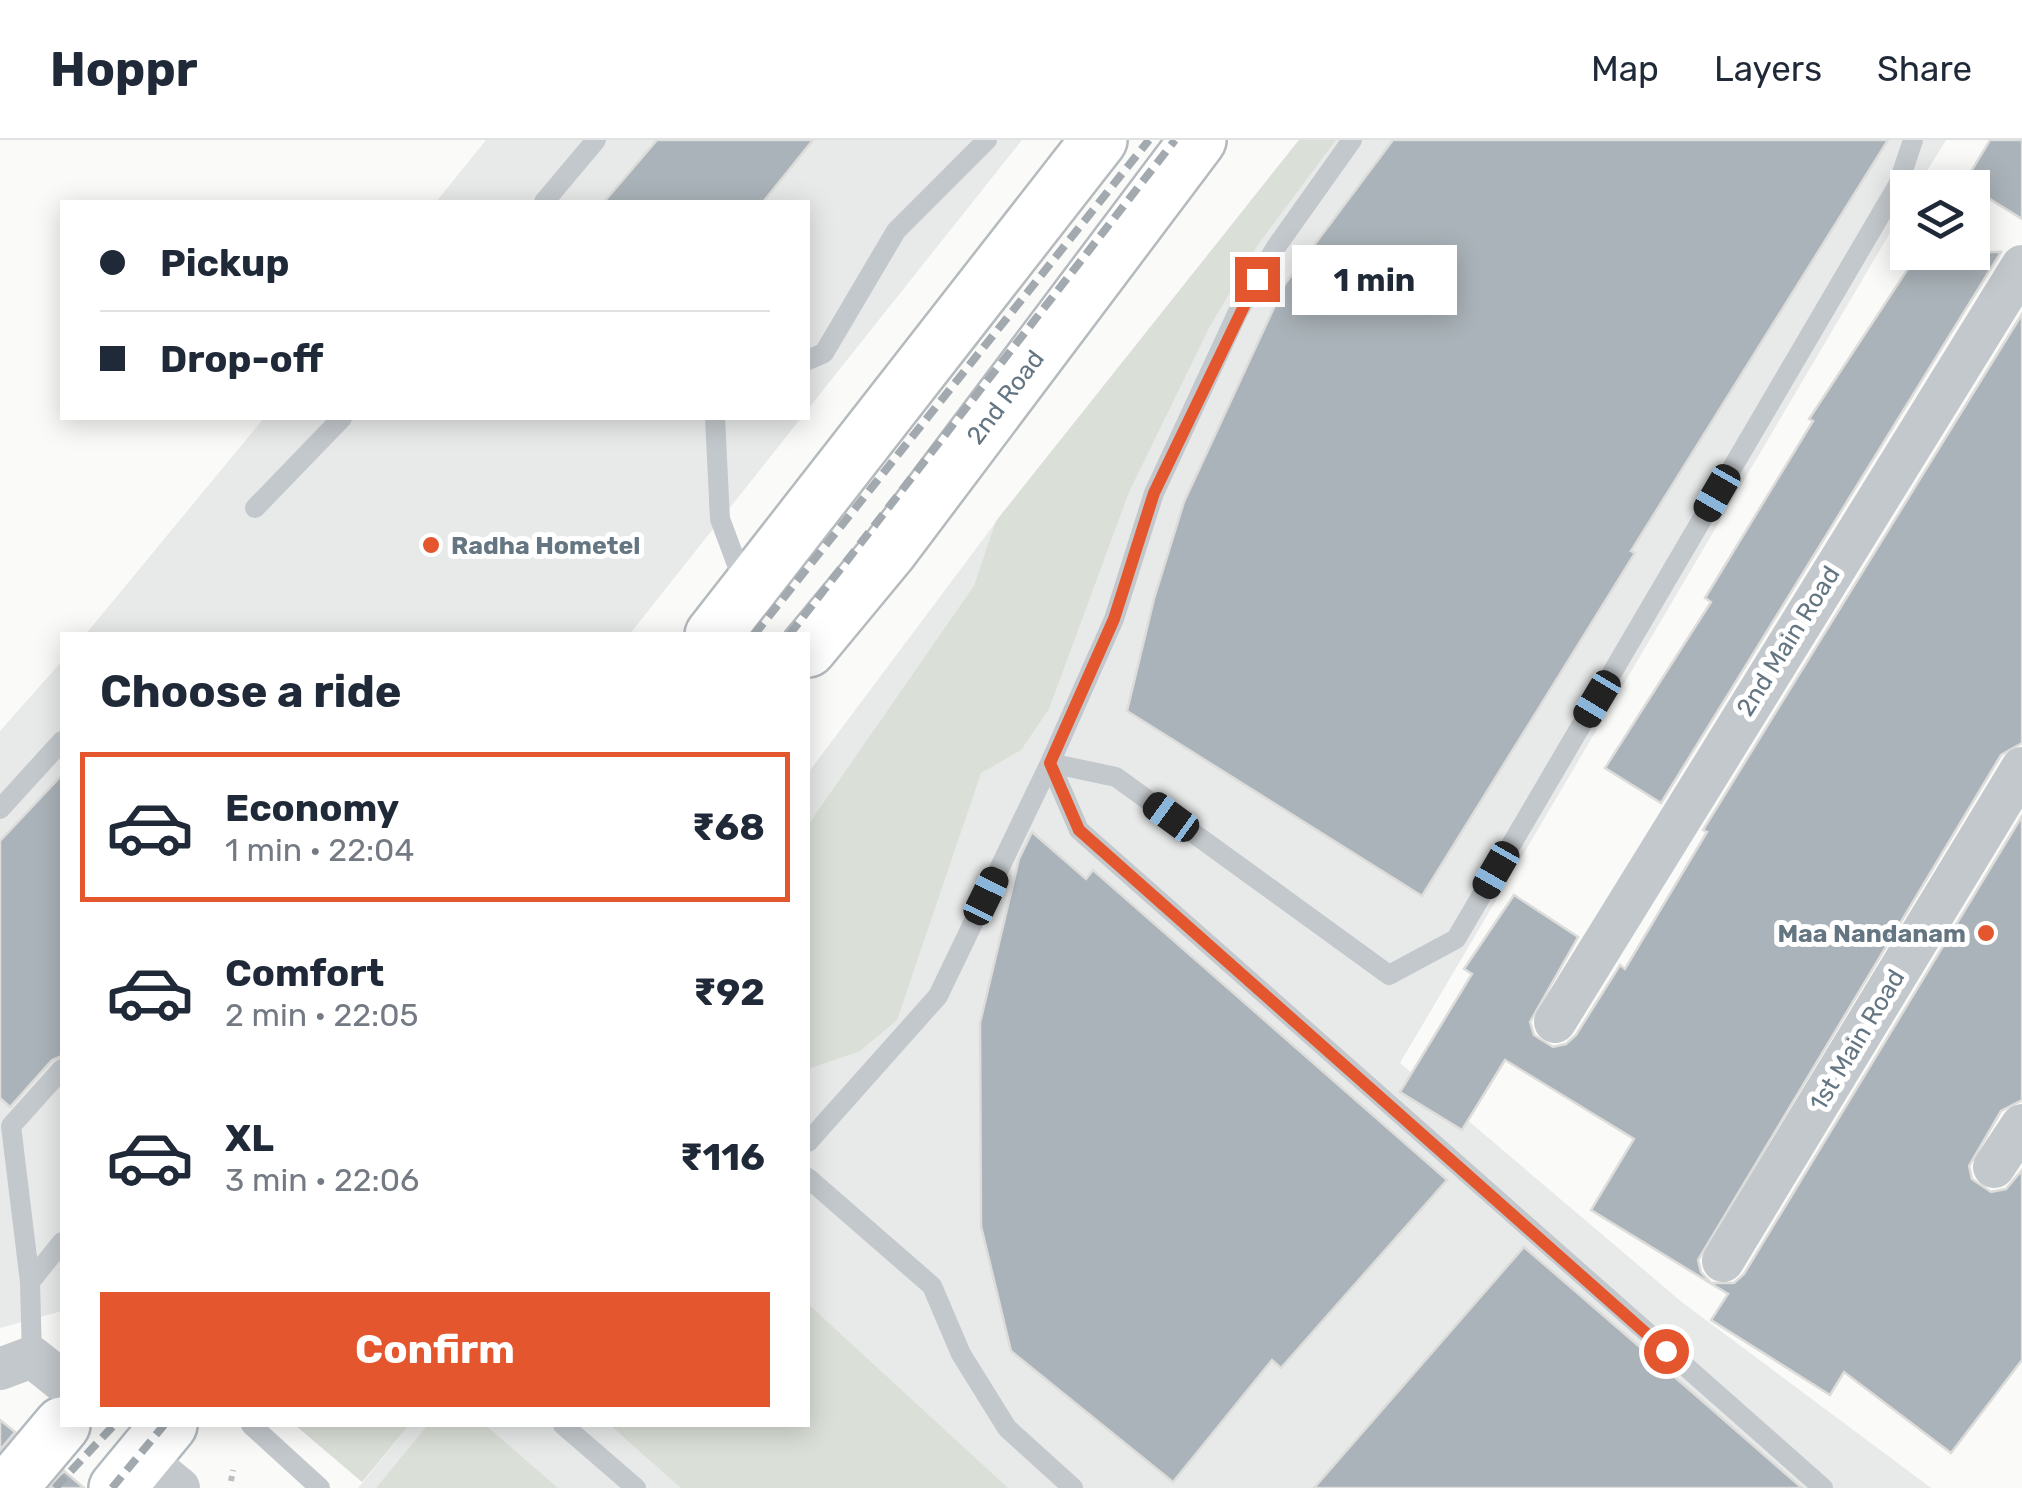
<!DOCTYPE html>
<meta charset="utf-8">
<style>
:root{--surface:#fff;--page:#f2f2f3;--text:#1f2937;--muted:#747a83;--line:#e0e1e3;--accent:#e4572e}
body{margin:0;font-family:Rubik,sans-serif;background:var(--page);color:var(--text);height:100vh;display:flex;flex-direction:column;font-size:38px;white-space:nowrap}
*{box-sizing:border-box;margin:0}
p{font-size:32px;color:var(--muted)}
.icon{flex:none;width:55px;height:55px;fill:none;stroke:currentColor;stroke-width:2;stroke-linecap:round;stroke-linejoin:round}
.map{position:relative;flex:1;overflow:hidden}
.sheet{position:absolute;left:60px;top:492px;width:750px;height:795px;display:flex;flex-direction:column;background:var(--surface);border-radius:0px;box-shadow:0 5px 25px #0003}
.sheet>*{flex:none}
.top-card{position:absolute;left:60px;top:60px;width:750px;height:220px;border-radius:0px;box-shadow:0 5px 25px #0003;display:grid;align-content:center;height:220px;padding:0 40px;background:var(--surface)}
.tools{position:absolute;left:1890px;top:30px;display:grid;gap:20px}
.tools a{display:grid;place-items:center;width:100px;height:100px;border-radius:0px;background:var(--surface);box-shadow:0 5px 25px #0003;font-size:50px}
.end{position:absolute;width:45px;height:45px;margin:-22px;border:12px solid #e4572e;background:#fff;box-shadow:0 0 0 5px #fff}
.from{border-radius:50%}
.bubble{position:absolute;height:70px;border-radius:0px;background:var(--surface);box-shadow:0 5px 25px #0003;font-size:32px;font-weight:700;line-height:70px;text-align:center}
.car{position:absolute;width:30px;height:60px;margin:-30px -15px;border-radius:12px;box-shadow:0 0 8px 2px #0007;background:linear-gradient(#222 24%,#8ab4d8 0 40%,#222 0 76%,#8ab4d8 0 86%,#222 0)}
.top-card b{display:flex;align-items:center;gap:35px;height:95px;font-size:38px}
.top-card b+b{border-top:2px solid var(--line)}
.top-card i{width:25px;height:25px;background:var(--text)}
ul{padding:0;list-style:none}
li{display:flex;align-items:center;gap:30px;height:150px;margin:0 20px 15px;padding:0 20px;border:5px solid transparent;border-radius:0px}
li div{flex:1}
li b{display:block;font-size:38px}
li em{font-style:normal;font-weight:700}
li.on{border-color:var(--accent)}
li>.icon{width:90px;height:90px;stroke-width:1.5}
h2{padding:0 40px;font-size:45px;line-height:120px}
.cta{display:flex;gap:20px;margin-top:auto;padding:20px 40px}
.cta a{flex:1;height:115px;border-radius:0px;background:var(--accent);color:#fff;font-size:40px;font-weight:700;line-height:115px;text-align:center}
header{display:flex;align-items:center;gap:60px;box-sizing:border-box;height:140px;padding:0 50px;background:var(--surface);border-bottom:2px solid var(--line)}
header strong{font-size:48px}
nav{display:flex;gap:55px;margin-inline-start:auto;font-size:35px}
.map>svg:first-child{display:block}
.built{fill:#e8e9e9}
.green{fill:#dadfd7}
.building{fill:#aab3b9;stroke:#dcdcda;stroke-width:2.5}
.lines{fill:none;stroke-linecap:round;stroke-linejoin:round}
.secondary-casing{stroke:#b3babf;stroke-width:60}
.primary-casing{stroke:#b5babe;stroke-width:60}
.path{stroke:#bbbfc2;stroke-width:6;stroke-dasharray:5 5;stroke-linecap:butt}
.service{stroke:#c3c8cc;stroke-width:20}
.minor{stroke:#c3c8cc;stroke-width:42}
.secondary{stroke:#fff;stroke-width:55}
.primary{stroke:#fff;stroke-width:55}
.rail{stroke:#a2aab0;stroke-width:8;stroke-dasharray:15 8;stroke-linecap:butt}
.route{stroke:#e4572e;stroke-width:12}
.poi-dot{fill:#e4572e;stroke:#fff;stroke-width:4}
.labels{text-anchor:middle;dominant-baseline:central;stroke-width:10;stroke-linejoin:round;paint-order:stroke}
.street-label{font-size:25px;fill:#657683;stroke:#fff}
.poi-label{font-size:25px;font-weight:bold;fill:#657683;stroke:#fff;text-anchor:start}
</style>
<header>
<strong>Hoppr</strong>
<nav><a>Map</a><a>Layers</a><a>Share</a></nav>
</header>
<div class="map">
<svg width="2022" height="1348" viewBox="0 0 2022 1348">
<rect width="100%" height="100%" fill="#fafaf8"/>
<path class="built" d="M 486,0 L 1022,0 L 808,269 L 808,62 L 436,62 Z
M 1299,0 L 1946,0 L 1917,47 L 1908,48 L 1907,64 L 1400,923 L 1683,1163 L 1931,1348 L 358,1348 L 409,1285 L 808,1285 L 808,633 L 996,382 Z
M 264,278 L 801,278 L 629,495 L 85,495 Z
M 62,521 L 62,1171 L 0,1188 L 0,591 Z"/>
<path class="green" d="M 1299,0 L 1336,0 L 1257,106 L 1209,188 L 1129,352 L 1049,569 L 1021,610 L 981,633 L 897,880 L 860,911 L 808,929 L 808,685 L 974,446 L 996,381 Z
M 808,1164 L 1008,1348 L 681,1348 L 610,1285 L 808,1285 Z
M 295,1285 L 409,1285 L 362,1342 Z
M 428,1285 L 485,1285 L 558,1348 L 376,1348 Z"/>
<path class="building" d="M 657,0 L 813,0 L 763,62 L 604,62 Z
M 1393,0 L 1888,0 L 1631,411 L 1635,413 L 1422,756 L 1127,571 L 1154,459 L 1184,362 L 1285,144 Z
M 1990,0 L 2022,0 L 2022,79 L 1964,43 Z
M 1919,112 L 2001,112 L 1661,663 L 1605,628 L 1711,462 L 1705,458 L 1813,281 L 1809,279 Z
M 2022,174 L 2022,603 L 2001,615 L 1698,1120 L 1701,1132 L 1711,1143 L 1734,1143 L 1744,1134 L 2022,676 L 2022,960 L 2001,971 L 1969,1026 L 1972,1039 L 1991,1052 L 2006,1049 L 2022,1030 L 2022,1220 L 1951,1313 L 1844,1232 L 1830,1255 L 1711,1180 L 1728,1154 L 1591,1070 L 1634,999 L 1505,920 L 1462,990 L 1400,952 L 1472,834 L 1464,829 L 1514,755 L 1578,797 L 1530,882 L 1534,895 L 1553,907 L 1566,904 L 1576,895 L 1620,825 L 1625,829 L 1707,692 L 1703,690 Z
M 62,635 L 62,916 L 52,920 L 10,967 L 0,958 L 0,701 Z
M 1032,692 L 1086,739 L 1093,730 L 1447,1040 L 1281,1228 L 1272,1220 L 1173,1342 L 1011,1211 L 981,1086 L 980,883 L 1019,719 Z
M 1524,1107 L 1692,1252 L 1802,1348 L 1314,1348 Z
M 0,1280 L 15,1292 L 0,1310 Z
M 64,1331 L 84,1348 L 50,1348 Z"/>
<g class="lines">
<g class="secondary-casing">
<path id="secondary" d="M 9,1348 L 62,1285
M 117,1348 L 169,1285"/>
</g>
<g class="primary-casing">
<g id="primary">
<path d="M 713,495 L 1099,0"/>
<path id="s1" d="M 808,509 L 889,411 L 1198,0"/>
</g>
</g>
<path class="path" d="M 231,1341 L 233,1330"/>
<path class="service" d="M 544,62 L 596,0
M 808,220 L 824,213 L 896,91 L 987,0
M 715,278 L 720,379 L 745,446
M 255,368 L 342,278
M 1050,623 L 1116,637 L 1389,835 L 1456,799 L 1898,45 L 1913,0
M 1050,623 L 1079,690 L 1823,1348
M 0,669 L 62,601
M 808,1002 L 938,856 L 1050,623 L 1114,479 L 1154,353 L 1238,172 L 1276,107 L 1352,0
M 808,1038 L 932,1146 L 961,1214 L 1007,1288 L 1073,1348
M 30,1142 L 62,1102
M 32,1217 L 30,1142 L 11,986 L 62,929
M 251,1285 L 320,1348
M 563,1285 L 636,1348"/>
<path class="minor" d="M 1555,882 L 2022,126
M 1994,1027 L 2022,985
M 1723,1121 L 2022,628
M 0,1229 L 32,1217 L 62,1241
M 142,1318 L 179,1348"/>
<use href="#secondary" class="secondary"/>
<use href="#primary" class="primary"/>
<path class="rail" d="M 754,495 L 1149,0
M 789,495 L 1175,0
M 55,1348 L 114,1285
M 112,1348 L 164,1285"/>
</g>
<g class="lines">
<path class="route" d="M 1257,139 L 1154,353 L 1114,479 L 1050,623 L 1079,690 L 1666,1211"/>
</g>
<g class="poi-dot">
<circle cx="431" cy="405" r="10"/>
<circle cx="1986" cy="793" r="10"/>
</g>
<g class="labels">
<g class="street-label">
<text stroke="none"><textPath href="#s1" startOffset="320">2nd Road</textPath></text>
<text transform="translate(1788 501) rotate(-58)">2nd Main Road</text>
<text transform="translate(1857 900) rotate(-59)">1st Main Road</text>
</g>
<g class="poi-label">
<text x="451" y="405">Radha Hometel</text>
<text x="1966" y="793" text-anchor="end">Maa Nandanam</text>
</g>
</g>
</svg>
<div class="tools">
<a><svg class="icon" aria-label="layers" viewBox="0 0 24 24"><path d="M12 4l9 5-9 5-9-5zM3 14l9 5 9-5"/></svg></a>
</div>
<i class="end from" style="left:1666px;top:1211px"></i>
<i class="end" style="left:1257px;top:139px"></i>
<div class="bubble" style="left:1292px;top:105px;width:165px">1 min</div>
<i class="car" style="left:1717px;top:353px;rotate:210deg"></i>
<i class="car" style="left:1597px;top:559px;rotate:211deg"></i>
<i class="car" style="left:1171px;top:677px;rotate:306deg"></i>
<i class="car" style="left:1496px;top:730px;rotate:210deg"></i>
<i class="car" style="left:986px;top:756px;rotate:26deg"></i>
<div class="top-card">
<b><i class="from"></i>Pickup</b>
<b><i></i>Drop-off</b>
</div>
<section class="sheet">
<h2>Choose a ride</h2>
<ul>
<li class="on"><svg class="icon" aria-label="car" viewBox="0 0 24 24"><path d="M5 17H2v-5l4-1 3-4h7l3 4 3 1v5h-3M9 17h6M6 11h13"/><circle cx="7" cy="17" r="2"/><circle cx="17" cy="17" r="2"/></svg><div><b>Economy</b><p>1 min · 22:04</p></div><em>₹68</em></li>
<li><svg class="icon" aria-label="car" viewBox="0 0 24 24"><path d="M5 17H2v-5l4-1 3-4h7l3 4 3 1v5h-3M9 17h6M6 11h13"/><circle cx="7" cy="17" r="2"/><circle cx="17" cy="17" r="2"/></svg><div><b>Comfort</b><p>2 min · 22:05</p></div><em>₹92</em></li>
<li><svg class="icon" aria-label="car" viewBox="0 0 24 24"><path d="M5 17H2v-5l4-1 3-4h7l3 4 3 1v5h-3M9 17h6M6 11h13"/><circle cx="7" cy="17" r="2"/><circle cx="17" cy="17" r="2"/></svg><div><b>XL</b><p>3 min · 22:06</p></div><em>₹116</em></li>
</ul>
<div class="cta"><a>Confirm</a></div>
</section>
</div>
